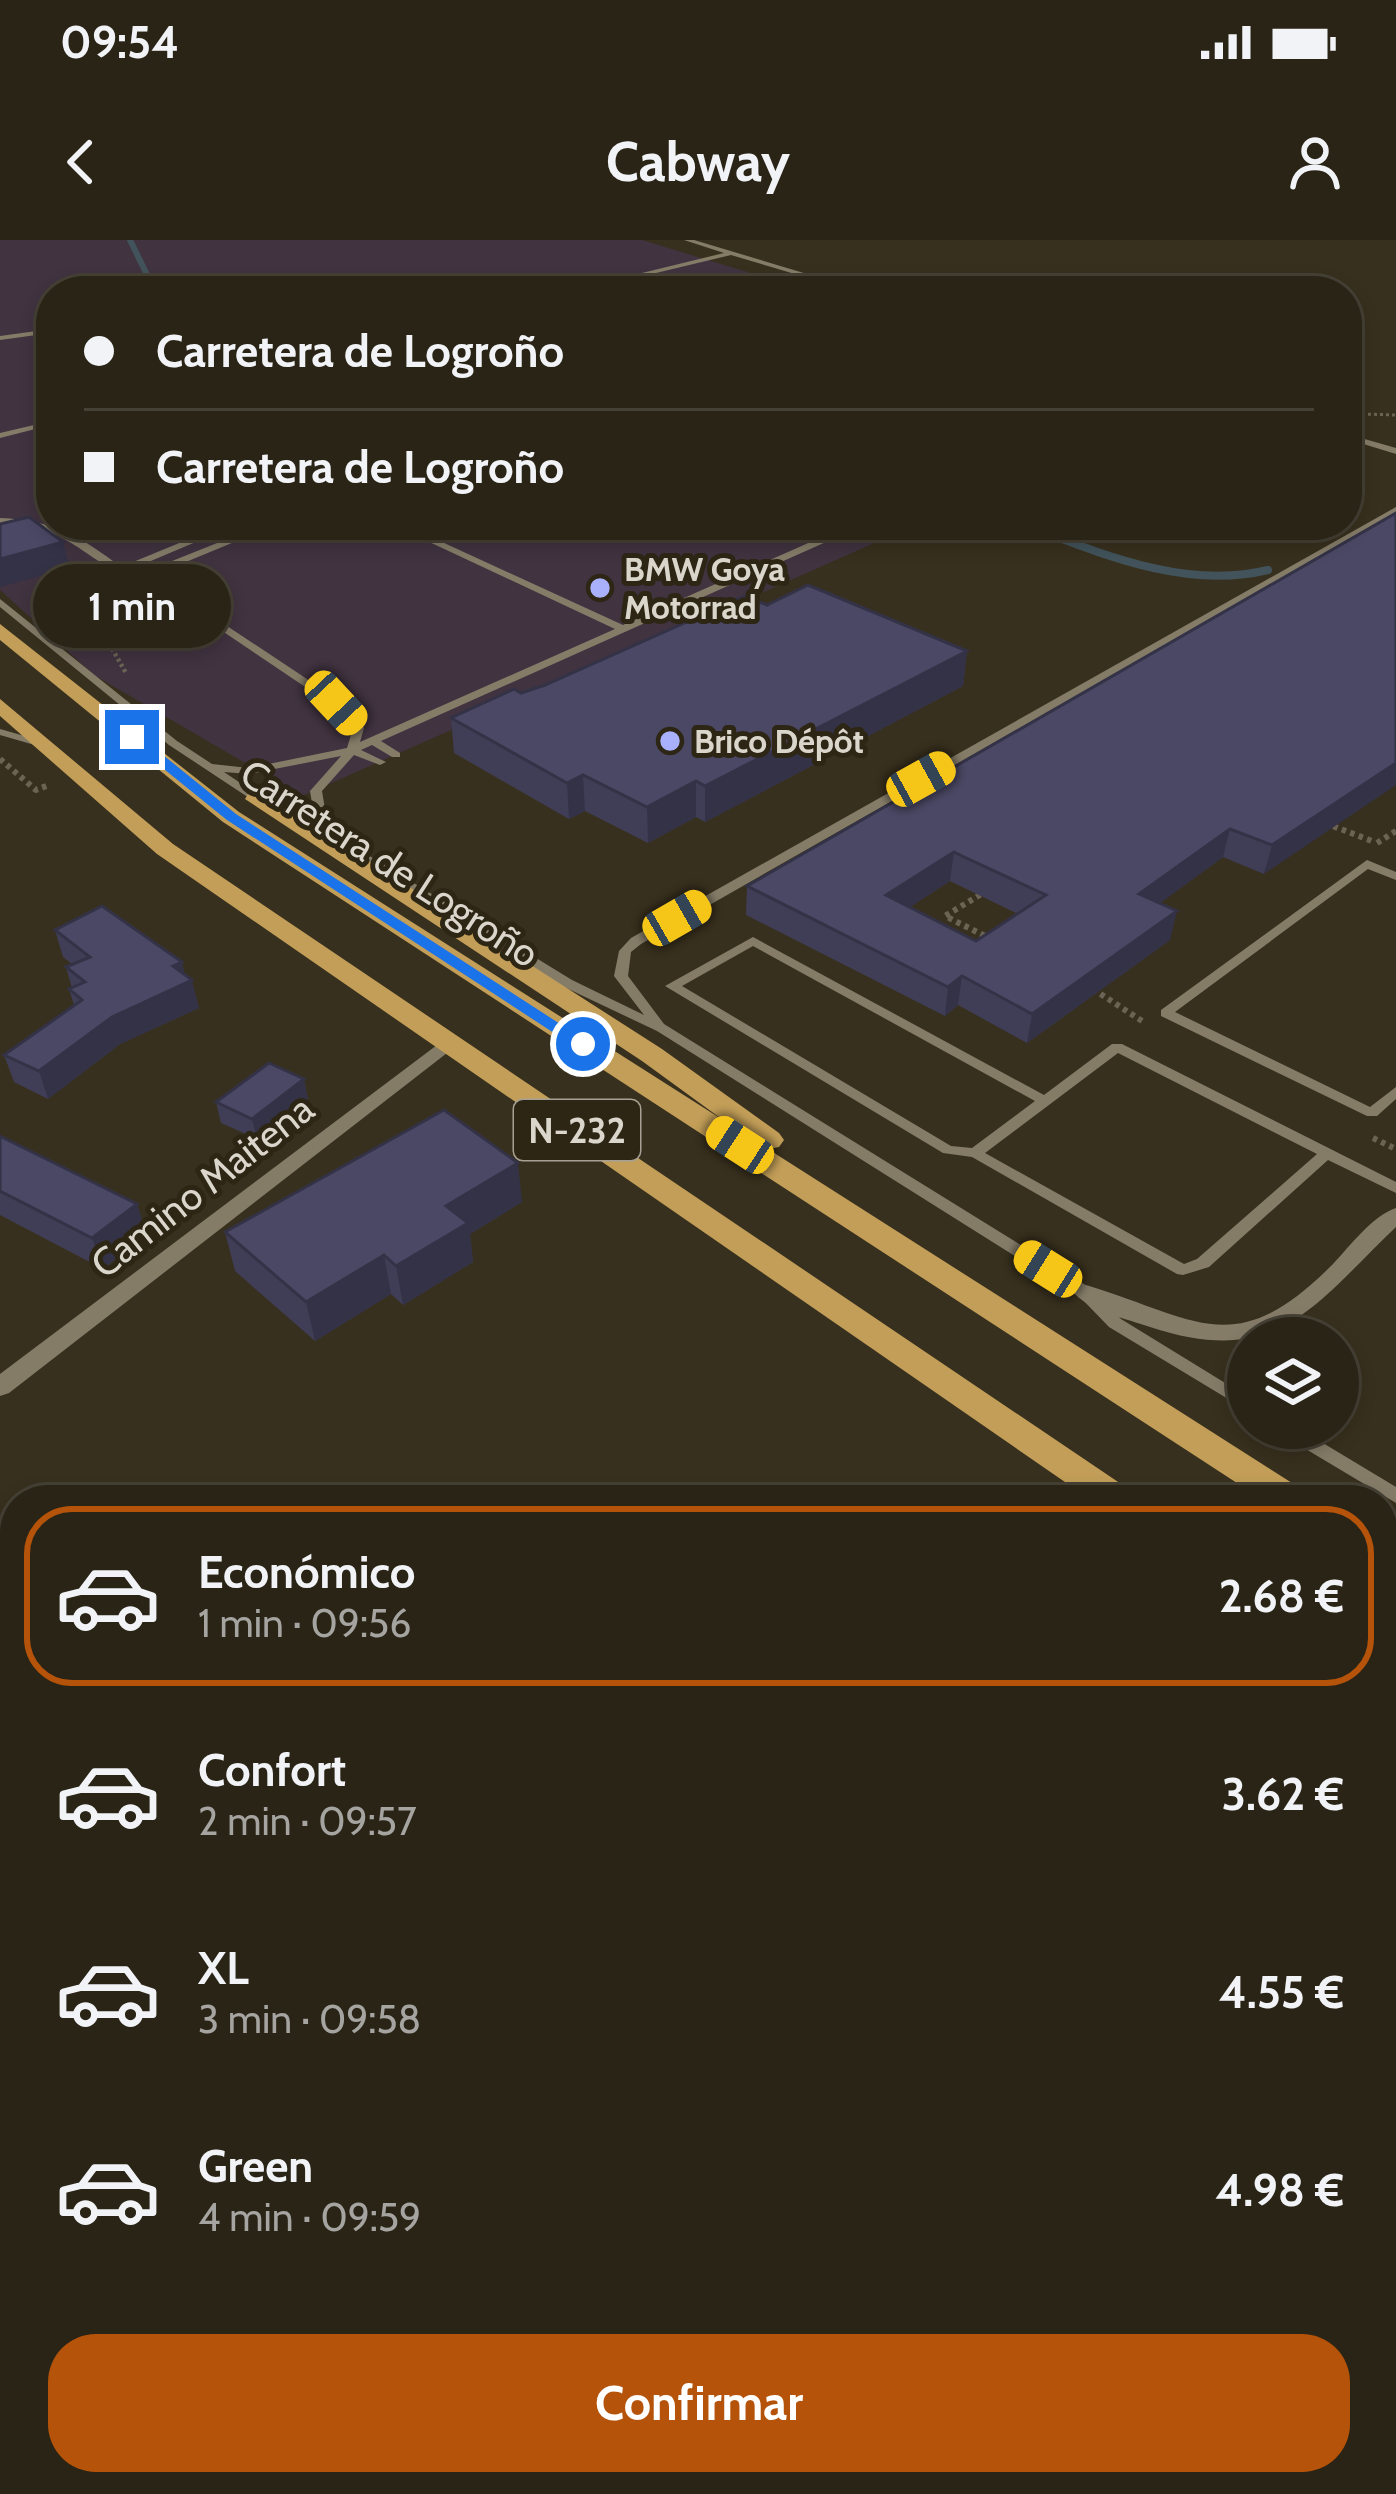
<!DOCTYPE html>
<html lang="es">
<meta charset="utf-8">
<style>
:root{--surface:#2a2416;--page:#322c1f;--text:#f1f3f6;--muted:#a5a4a1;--line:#464135;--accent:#b45309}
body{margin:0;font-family:Cabin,sans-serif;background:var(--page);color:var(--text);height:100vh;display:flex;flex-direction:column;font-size:45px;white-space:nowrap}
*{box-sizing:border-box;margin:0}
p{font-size:39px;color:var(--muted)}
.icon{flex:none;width:66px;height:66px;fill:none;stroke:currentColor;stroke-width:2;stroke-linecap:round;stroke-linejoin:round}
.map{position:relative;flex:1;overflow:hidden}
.drawer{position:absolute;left:0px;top:1245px;width:1398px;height:1011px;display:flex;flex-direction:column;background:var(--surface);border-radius:48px 48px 0 0;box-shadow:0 6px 18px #0003,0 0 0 3px var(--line)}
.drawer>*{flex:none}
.top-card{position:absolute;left:36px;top:36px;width:1326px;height:264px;border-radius:48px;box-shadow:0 6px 18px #0003,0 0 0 3px var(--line);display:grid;align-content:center;height:264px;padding:0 48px;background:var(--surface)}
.tools{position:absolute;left:1227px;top:1077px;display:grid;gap:24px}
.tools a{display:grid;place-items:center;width:132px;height:132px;border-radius:50%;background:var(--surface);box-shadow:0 6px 18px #0003,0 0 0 3px var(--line);font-size:60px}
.end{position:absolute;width:54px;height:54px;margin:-27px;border:15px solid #1a73e8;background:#fff;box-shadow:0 0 0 6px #fff}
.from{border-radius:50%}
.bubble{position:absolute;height:84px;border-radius:42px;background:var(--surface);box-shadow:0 6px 18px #0003,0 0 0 3px var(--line);font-size:39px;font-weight:800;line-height:84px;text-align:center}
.car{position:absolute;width:36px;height:72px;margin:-36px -18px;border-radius:15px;box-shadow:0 0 9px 3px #0007;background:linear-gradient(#f5c518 24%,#345 0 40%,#f5c518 0 76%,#345 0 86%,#f5c518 0)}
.top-card b{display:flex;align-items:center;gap:42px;height:114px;font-size:45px}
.top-card b+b{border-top:3px solid var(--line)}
.top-card i{width:30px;height:30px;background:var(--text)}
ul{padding:21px 0 0;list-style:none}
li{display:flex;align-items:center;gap:36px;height:180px;margin:0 24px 18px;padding:0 24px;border:6px solid transparent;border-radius:48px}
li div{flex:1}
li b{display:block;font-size:45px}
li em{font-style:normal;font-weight:800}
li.active{border-color:var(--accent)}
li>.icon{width:108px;height:108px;stroke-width:1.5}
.cta{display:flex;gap:24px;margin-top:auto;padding:24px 48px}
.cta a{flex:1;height:138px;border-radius:48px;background:var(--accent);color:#fff;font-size:48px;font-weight:800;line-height:138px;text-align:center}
.status{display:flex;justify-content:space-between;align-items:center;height:84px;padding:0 60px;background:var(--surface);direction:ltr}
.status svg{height:33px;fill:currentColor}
header{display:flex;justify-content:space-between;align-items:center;height:156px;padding:0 48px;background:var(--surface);font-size:54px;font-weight:800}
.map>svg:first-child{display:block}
.industrial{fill:#413340}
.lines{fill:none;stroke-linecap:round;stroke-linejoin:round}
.stream-far1{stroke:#42535b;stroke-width:6}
.stream{stroke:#42535b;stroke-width:8}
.path-far2{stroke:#6b6454;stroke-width:3;stroke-dasharray:3 3;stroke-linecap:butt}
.path-far1{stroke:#6b6454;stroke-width:4.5;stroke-dasharray:3 3;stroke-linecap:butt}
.path{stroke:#6b6454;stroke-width:6;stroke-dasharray:4.5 4.5;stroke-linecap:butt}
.service{fill:#857c68;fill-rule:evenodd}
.minor{fill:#857c68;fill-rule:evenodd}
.trunk{fill:#c29e58;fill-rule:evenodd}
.wall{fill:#403e57;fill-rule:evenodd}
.shaded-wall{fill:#343247}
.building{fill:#4b4865;stroke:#343247;stroke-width:3;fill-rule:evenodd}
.route{fill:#1a73e8}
.poi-dot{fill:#a9b0fc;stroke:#2e2615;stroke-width:4.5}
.labels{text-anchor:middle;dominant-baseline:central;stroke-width:10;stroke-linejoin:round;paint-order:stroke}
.far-poi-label{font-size:33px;font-weight:bold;fill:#dbd6cc;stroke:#2e2615;text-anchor:start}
.shield{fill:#2e2615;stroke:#a7a195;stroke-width:3}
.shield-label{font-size:36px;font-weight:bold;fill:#dbd6cc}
.street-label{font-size:39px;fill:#dbd6cc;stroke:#2e2615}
</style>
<div class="status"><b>09:54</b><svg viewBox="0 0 49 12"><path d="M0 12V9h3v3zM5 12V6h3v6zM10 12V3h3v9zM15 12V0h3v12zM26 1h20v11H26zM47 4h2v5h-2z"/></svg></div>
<header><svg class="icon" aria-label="back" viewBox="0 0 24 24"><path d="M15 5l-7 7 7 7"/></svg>Cabway<svg class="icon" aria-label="person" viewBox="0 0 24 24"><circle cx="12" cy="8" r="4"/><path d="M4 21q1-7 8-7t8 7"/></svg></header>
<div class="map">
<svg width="1396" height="2254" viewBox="0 0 1396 2254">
<rect width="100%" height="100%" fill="#38301e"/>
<path class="industrial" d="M 0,0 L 642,0 L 810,51 L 51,51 L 51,285 L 915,285 L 302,556 L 94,435 L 0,350 Z"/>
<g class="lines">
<path class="stream-far1" d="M 130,0 L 152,45 L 168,51"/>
<path class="stream" d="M 1025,285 C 1102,314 1185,350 1268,330"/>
<path class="path-far2" d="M 1362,174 L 1396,175"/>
<path class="path-far1" d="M 107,378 L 124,350
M 106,398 L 126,433"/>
<path class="path" d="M 0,519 L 36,550 L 49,545
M 1325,583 L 1372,601
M 1377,603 L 1396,591
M 988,650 L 945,676 L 993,700
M 1093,749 L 1145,783
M 1373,898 L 1396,909"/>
<path class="service" d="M 684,0 L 694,0 L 864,51 L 852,51 L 731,15 L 581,51 L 568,51 L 724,13 Z
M 51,89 L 51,93 L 0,100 L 0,96 Z
M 51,181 L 51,185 L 0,198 L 0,193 Z
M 1347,194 L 1396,208 L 1396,214 L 1347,199 Z
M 1396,267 L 1396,274 L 641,704 L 631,712 L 628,736 L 664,784 L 1092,1049 L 1121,1079 L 1248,1157 L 1248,1171 L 1109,1087 L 1080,1057 L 657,791 L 562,746 L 328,601 L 314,575 L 310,551 L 341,516 L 249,534 L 224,532 L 273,565 L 263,567 L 169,505 L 0,367 L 0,359 L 177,501 L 212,524 L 249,528 L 347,508 L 353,488 L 332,465 L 142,337 L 142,333 L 262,285 L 275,285 L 152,336 L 340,461 L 364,488 L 360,502 L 615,389 L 393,285 L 405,285 L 623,385 L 815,300 L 778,285 L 791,285 L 826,298 L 826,302 L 381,501 L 400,513 L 400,517 L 392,517 L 372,505 L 361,510 L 386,522 L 380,525 L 354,515 L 322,551 L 326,575 L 337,596 L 572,740 L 644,775 L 614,736 L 619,711 L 631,698 Z
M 0,278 C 53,280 80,296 121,327 L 223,285 L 236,285 L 120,334 C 72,307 61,285 0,284 Z
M 0,489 L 49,503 L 51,505 L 45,508 L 0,495 Z
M 1367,620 L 1396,632 L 1396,640 L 1368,629 L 1175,772 L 1370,867 L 1396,847 L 1396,859 L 1377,876 L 1367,876 L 1161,776 L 1161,770 Z
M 753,697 L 1044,855 L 1112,804 L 1122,804 L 1396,942 L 1396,953 L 1328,920 L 1209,1027 L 1183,1035 L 1177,1034 L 972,917 L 943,913 L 665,746 ZM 753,706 L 1035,861 L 972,908 L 951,906 L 682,746 ZM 1118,813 L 1317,914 L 1197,1019 L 1184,1024 L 985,913 Z
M 1276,1188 L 1298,1188 L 1396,1247 L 1396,1263 L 1279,1193 Z"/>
<path class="minor" d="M 449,796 L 456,798 L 456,806 L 9,1153 L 0,1156 L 0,1134 Z
M 1396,968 L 1396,987 C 1312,1067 1278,1129 1150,1087 C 1127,1079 1090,1071 1074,1053 L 1086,1045 C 1198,1079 1235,1123 1333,1024 C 1351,1005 1372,976 1396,968 Z
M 0,1358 L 15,1365 L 15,1390 L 0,1383 Z
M 0,1943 L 15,1950 L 15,1991 L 0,1984 Z
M 219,2241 L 262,2241 L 257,2254 L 214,2254 Z
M 283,2241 L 330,2241 L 335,2254 L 288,2254 Z
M 1129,2241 L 1179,2241 L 1184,2254 L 1134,2254 Z"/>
<path class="trunk" d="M 0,384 L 239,572 L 723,880 L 642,821 L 245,559 L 248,554 L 264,554 L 662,809 L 779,893 L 784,900 L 779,907 L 768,909 L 1303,1250 L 1309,1260 L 1263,1260 L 223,582 L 0,400 Z
M 0,459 L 173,604 L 1130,1250 L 1136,1260 L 1091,1260 L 157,614 L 0,476 Z
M 1383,1302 L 1396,1307 L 1396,1340 L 1383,1335 Z
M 1383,1421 L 1396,1425 L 1396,1463 L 1383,1458 Z"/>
</g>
<path class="wall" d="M 1396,273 L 1264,634 L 1223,617 L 1160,663 L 1170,700 L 1027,803 L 958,765 L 945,776 L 746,675 L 747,646 ZM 950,641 L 1018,674 L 976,701 L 910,667 Z
M 767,365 L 967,411 L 963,446 L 705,582 L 696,577 L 648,603 L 585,571 L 569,579 L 454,513 L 451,478 Z
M 55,690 L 185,735 L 199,768 L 120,804 L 48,859 L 14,842 L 4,815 L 74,765 L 69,749 L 72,748 L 66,727 L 72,724 L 63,717 Z
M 304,839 L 308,860 L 257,899 L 221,883 L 216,862 Z
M 0,896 L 137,964 L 146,994 L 103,1029 L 0,975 Z
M 522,962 L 470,994 L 473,1022 L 403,1065 L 391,1054 L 315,1101 L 235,1031 L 225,992 Z"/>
<path class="shaded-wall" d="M 63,302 L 70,328 L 0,347 L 0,319 Z
M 967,411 L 963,446 L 705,582 L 705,546 Z
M 1396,523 L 1396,545 L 1264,634 L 1272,605 Z
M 583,535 L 585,571 L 569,579 L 567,543 Z
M 696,541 L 696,577 L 648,603 L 647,567 Z
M 1230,589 L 1223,617 L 1133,683 L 1139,654 Z
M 954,612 L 950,641 L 884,684 L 886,655 Z
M 1177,671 L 1170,700 L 1027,803 L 1032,774 Z
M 182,722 L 187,742 L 192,740 L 199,768 L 120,804 L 48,859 L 39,831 L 173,726 Z
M 962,736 L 958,765 L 945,776 L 948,747 Z
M 304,839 L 308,860 L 257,899 L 252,879 Z
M 518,923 L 522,962 L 470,994 L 473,1022 L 403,1065 L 396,1026 L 446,966 Z
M 137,964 L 146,994 L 103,1029 L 92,998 Z
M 384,1015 L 391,1054 L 315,1101 L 306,1062 Z"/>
<path class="building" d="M 1396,273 L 1396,523 L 1272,605 L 1230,589 L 1139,654 L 1177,671 L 1032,774 L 962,736 L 948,747 L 747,646 ZM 954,612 L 962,616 L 1046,655 L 976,701 L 886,655 Z
M 29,277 L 63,302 L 0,319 L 0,284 Z
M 808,345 L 967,411 L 705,546 L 696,541 L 647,567 L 583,535 L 567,543 L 451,478 L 514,449 L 521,453 L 545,445 L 745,356 L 767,365 Z
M 102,666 L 182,722 L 173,726 L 192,740 L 112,777 L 39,831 L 4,815 L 82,760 L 69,749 L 85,742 L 66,727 L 90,717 L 55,690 Z
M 269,823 L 304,839 L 252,879 L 216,862 Z
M 444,870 L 518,923 L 446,966 L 468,983 L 396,1026 L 384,1015 L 306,1062 L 225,992 Z
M 0,896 L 137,964 L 92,998 L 0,951 Z"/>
<path class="route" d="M 128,494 L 137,494 L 236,574 L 591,804 L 577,808 L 227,580 L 128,500 Z"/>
<g class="poi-dot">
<circle cx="600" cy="348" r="12"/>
<circle cx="670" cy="501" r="12"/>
</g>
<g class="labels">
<g class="far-poi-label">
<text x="624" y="329">BMW Goya<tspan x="624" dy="38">Motorrad</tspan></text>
<text x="694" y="501">Brico Dépôt</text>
</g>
<rect class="shield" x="514" y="860" width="126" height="60" rx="9"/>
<g class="shield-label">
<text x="577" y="890">N-232</text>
</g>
<g class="street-label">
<text transform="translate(390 623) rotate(33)">Carretera de Logroño</text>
<text transform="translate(202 946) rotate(-38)">Camino Maitena</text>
</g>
</g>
</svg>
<div class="tools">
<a><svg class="icon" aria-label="layers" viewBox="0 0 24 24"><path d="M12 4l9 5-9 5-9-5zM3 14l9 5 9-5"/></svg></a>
</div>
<i class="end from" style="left:583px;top:804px"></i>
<i class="end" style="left:132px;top:497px"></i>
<div class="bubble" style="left:33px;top:324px;width:198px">1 min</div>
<i class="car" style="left:336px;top:463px;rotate:137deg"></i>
<i class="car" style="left:921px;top:539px;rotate:61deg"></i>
<i class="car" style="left:677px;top:678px;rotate:60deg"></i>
<i class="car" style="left:740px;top:905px;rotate:303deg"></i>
<i class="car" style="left:1048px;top:1029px;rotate:302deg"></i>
<div class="top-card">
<b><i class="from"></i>Carretera de Logroño</b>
<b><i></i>Carretera de Logroño</b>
</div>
<section class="drawer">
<ul>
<li class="active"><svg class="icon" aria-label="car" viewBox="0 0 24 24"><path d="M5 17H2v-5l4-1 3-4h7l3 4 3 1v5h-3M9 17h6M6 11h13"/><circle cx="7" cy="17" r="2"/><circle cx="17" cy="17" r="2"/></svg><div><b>Económico</b><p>1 min · 09:56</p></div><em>2.68 €</em></li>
<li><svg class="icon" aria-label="car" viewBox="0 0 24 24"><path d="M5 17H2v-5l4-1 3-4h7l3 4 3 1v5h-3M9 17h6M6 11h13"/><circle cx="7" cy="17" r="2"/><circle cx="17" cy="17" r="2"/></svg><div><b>Confort</b><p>2 min · 09:57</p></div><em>3.62 €</em></li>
<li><svg class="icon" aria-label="car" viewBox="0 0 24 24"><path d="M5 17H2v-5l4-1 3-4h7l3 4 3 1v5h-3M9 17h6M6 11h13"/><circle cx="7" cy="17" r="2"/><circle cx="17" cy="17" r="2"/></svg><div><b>XL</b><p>3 min · 09:58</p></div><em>4.55 €</em></li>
<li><svg class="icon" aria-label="car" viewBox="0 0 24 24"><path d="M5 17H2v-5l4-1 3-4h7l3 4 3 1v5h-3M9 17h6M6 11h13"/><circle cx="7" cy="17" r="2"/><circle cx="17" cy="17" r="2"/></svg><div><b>Green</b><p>4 min · 09:59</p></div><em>4.98 €</em></li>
</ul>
<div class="cta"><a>Confirmar</a></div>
</section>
</div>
